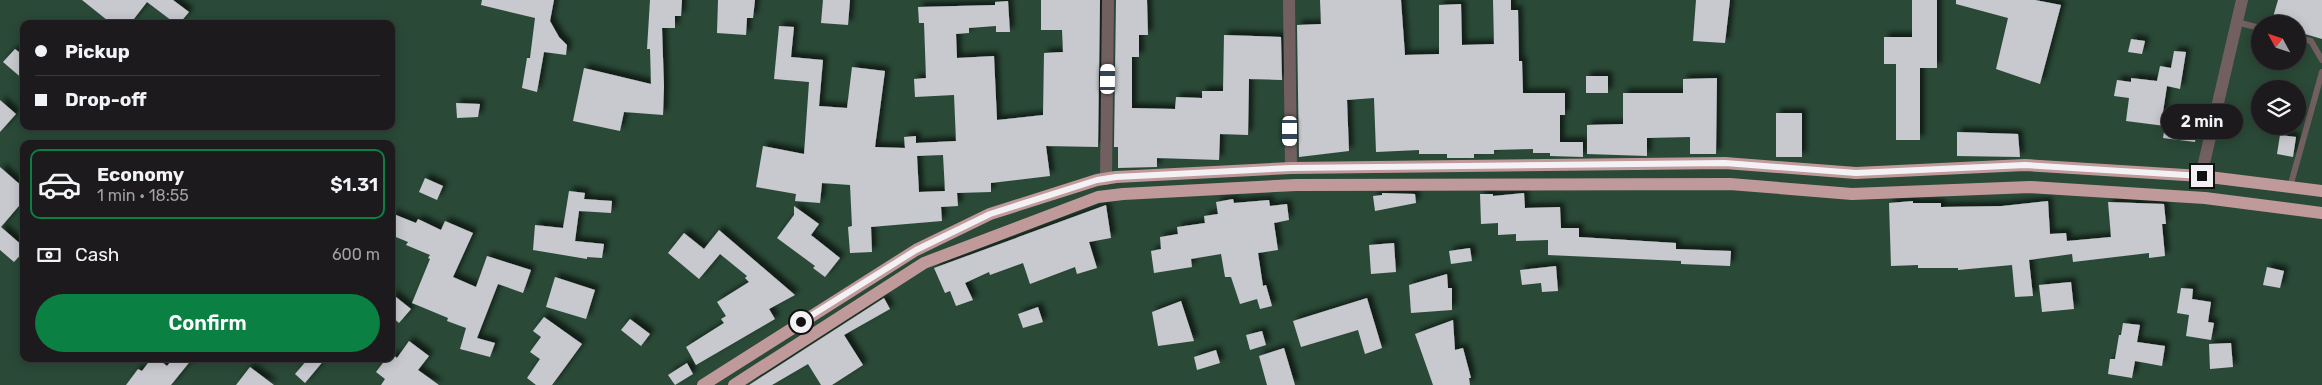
<!DOCTYPE html>
<meta charset="utf-8">
<style>
:root{--surface:#1d1a1d;--page:#252326;--text:#f1f3f6;--muted:#a0a1a4;--line:#3b383b;--accent:#0b8043}
body{margin:0;font-family:Rubik,sans-serif;background:var(--page);color:var(--text);height:100vh;display:flex;flex-direction:column;font-size:19px;white-space:nowrap}
*{box-sizing:border-box;margin:0}
p{font-size:16px;color:var(--muted)}
.icon{flex:none;width:28px;height:28px;fill:none;stroke:currentColor;stroke-width:2;stroke-linecap:round;stroke-linejoin:round}
.map{position:relative;flex:1;overflow:hidden}
.drawer{position:absolute;left:20px;top:140px;width:375px;height:222px;display:flex;flex-direction:column;background:var(--surface);border-radius:10px;box-shadow:0 2px 12px #0003,0 0 0 1px var(--line)}
.drawer>*{flex:none}
.guide{position:absolute;left:20px;top:20px;width:375px;height:110px;border-radius:10px;box-shadow:0 2px 12px #0003,0 0 0 1px var(--line);display:grid;align-content:center;height:110px;padding:0 15px;background:var(--surface)}
.needle{width:32px;rotate:310deg}
.buttons{position:absolute;left:2251px;top:15px;display:grid;gap:10px}
.buttons a{display:grid;place-items:center;width:55px;height:55px;border-radius:50%;background:var(--surface);box-shadow:0 2px 12px #0003,0 0 0 1px var(--line);font-size:25px}
.end{position:absolute;width:22px;height:22px;margin:-11px;border:6px solid #f4f1f4;background:#111;box-shadow:0 0 0 2px #111}
.from{border-radius:50%}
.bubble{position:absolute;height:35px;border-radius:18px;background:var(--surface);box-shadow:0 2px 12px #0003,0 0 0 1px var(--line);font-size:16px;font-weight:600;line-height:35px;text-align:center}
.car{position:absolute;width:15px;height:30px;margin:-15px -8px;border-radius:6px;box-shadow:0 0 4px 1px #0007;background:linear-gradient(#fff 24%,#345 0 40%,#fff 0 76%,#345 0 86%,#fff 0)}
.guide b{display:flex;align-items:center;gap:18px;height:48px;font-size:19px}
.guide b+b{border-top:1px solid var(--line)}
.guide i{width:12px;height:12px;background:var(--text)}
ul{padding:9px 0 0;list-style:none}
li{display:flex;align-items:center;gap:15px;height:70px;margin:0 10px 8px;padding:0 5px;border:2px solid transparent;border-radius:10px}
li div{flex:1}
li b{display:block;font-size:19px}
li em{font-style:normal;font-weight:600}
li.active{border-color:var(--accent)}
li>.icon{width:45px;height:45px;stroke-width:1.5}
.pay{display:flex;align-items:center;gap:12px;height:55px;padding:0 15px;font-size:19px}
.pay p{margin-inline-start:auto}
.button{display:flex;gap:10px;margin-top:auto;padding:10px 15px}
.button a{flex:1;height:58px;border-radius:30px;background:var(--accent);color:#fff;font-size:20px;font-weight:600;line-height:58px;text-align:center}
.map>svg:first-child{display:block}
.green{fill:#2a4937;fill-rule:evenodd}
.building{fill:#c8c9cf;fill-rule:evenodd;filter:url(#shadow)}
.lines{fill:none;stroke-linecap:round;stroke-linejoin:round}
.service{stroke:#726060;stroke-width:6}
.minor{stroke:#726060;stroke-width:12}
.primary{stroke:#c09a9b;stroke-width:12}
.route{stroke:#f4f1f4;stroke-width:6}
</style>
<div class="map">
<svg width="2322" height="385" viewBox="0 0 2322 385">
<defs>
<filter id="shadow"><feDropShadow dx="4.5" dy="-4.5" stdDeviation="2.5" flood-color="#0009"/></filter>
</defs>
<rect width="100%" height="100%" fill="#272327"/>
<path class="green" d="M 0,0 L 2322,0 L 2322,385 L 0,385 ZM 24,24 L 391,24 L 391,126 L 24,126 ZM 2260,24 L 2298,24 L 2298,61 L 2260,61 ZM 2260,89 L 2298,89 L 2298,126 L 2260,126 ZM 24,144 L 391,144 L 391,359 L 24,359 Z"/>
<path class="building" d="M 82,0 L 173,0 L 189,12 L 179,24 L 176,24 L 147,2 L 130,24 L 112,24 Z
M 482,0 L 554,0 L 550,21 L 559,37 L 567,45 L 566,55 L 544,52 L 537,92 L 522,88 L 527,58 L 530,58 L 535,18 L 481,5 Z
M 650,0 L 682,0 L 681,16 L 675,16 L 675,28 L 662,28 L 664,86 L 663,115 L 624,112 L 620,131 L 573,121 L 584,68 L 651,84 L 650,49 L 647,49 Z
M 718,0 L 755,0 L 753,18 L 747,18 L 746,35 L 717,33 Z
M 823,0 L 850,0 L 848,25 L 821,23 Z
M 1041,0 L 1100,0 L 1098,147 L 1046,146 L 1050,176 L 991,183 L 991,192 L 957,193 L 958,206 L 941,207 L 942,221 L 871,227 L 872,252 L 850,253 L 848,227 L 852,226 L 850,185 L 822,183 L 820,203 L 795,201 L 796,194 L 756,187 L 763,146 L 804,154 L 809,82 L 774,79 L 779,26 L 794,27 L 791,57 L 823,60 L 819,106 L 847,108 L 852,67 L 885,71 L 875,147 L 905,148 L 904,137 L 916,136 L 916,143 L 956,141 L 954,95 L 915,97 L 914,79 L 926,78 L 924,23 L 919,23 L 918,7 L 995,5 L 995,2 L 1008,1 L 1010,32 L 996,32 L 996,26 L 969,28 L 969,33 L 956,34 L 957,58 L 994,56 L 997,120 L 1043,115 L 1044,53 L 1063,52 L 1062,30 L 1041,30 ZM 943,155 L 945,191 L 919,192 L 917,156 Z
M 1116,0 L 1147,0 L 1148,35 L 1139,35 L 1139,57 L 1132,57 L 1132,108 L 1175,109 L 1176,97 L 1202,98 L 1202,91 L 1223,91 L 1224,35 L 1281,37 L 1282,80 L 1249,79 L 1248,135 L 1220,134 L 1219,160 L 1157,158 L 1157,167 L 1118,168 L 1118,147 L 1114,147 Z
M 1320,0 L 1401,0 L 1405,55 L 1439,54 L 1439,5 L 1461,4 L 1462,45 L 1494,44 L 1493,0 L 1511,0 L 1511,10 L 1518,10 L 1519,61 L 1522,61 L 1523,93 L 1565,93 L 1565,115 L 1560,115 L 1560,142 L 1583,142 L 1583,157 L 1550,156 L 1550,153 L 1533,153 L 1533,149 L 1494,150 L 1494,154 L 1474,154 L 1474,158 L 1447,158 L 1447,154 L 1419,154 L 1419,150 L 1376,152 L 1374,98 L 1347,100 L 1349,151 L 1299,157 L 1297,25 L 1321,24 Z
M 1696,0 L 1730,0 L 1725,43 L 1693,41 Z
M 1912,0 L 1937,0 L 1937,68 L 1920,68 L 1920,140 L 1896,140 L 1896,64 L 1884,64 L 1884,37 L 1912,37 Z
M 1956,0 L 2035,0 L 2061,5 L 2040,84 L 1996,69 L 2008,18 L 1956,4 Z
M 2278,0 L 2322,0 L 2322,39 L 2298,32 L 2298,24 L 2271,24 Z
M 2131,39 L 2145,41 L 2142,54 L 2128,52 Z
M 15,49 L 24,56 L 24,80 L 3,62 Z
M 2174,51 L 2186,52 L 2180,89 L 2167,86 L 2163,112 L 2198,119 L 2195,142 L 2163,138 L 2165,126 L 2126,121 L 2129,98 L 2114,96 L 2117,80 L 2131,82 L 2131,78 L 2157,81 L 2160,66 L 2171,68 Z
M 1586,76 L 1608,76 L 1608,93 L 1586,93 Z
M 1717,78 L 1716,154 L 1690,154 L 1690,137 L 1647,138 L 1647,156 L 1587,154 L 1587,125 L 1623,124 L 1623,93 L 1683,93 L 1683,79 Z
M 0,100 L 16,114 L 0,132 Z
M 456,103 L 480,104 L 478,117 L 457,118 Z
M 1776,113 L 1802,113 L 1802,157 L 1776,157 Z
M 1957,132 L 2018,134 L 2020,157 L 1957,156 Z
M 2280,135 L 2296,137 L 2293,157 L 2277,154 Z
M 0,167 L 24,188 L 24,200 L 1,227 L 24,247 L 24,251 L 14,262 L 0,250 Z
M 425,178 L 443,186 L 437,200 L 419,192 Z
M 569,191 L 585,193 L 584,199 L 612,201 L 611,213 L 579,211 L 575,241 L 604,244 L 602,258 L 587,257 L 587,259 L 533,250 L 535,225 L 563,228 Z
M 1382,193 L 1415,194 L 1416,203 L 1375,211 L 1373,196 L 1382,195 Z
M 1524,193 L 1525,208 L 1560,207 L 1561,228 L 1579,228 L 1579,237 L 1676,243 L 1676,249 L 1731,251 L 1730,266 L 1681,264 L 1681,261 L 1548,255 L 1548,240 L 1516,241 L 1516,234 L 1498,235 L 1498,223 L 1481,224 L 1480,194 L 1493,194 L 1493,196 Z
M 1233,199 L 1234,203 L 1269,200 L 1270,206 L 1287,204 L 1289,220 L 1274,223 L 1278,250 L 1258,253 L 1263,286 L 1266,285 L 1272,306 L 1260,309 L 1257,299 L 1240,304 L 1231,277 L 1225,277 L 1221,254 L 1191,259 L 1192,267 L 1154,273 L 1151,251 L 1161,249 L 1160,237 L 1178,234 L 1177,227 L 1205,223 L 1204,216 L 1218,214 L 1216,202 Z
M 1913,201 L 1913,203 L 1941,203 L 1941,207 L 2002,206 L 2048,201 L 2050,234 L 2066,233 L 2067,241 L 2111,237 L 2108,202 L 2164,204 L 2166,224 L 2162,224 L 2165,256 L 2149,258 L 2149,253 L 2073,262 L 2072,254 L 2029,260 L 2033,296 L 2015,297 L 2012,265 L 1958,270 L 1958,268 L 1918,268 L 1918,265 L 1891,266 L 1889,203 Z
M 1106,205 L 1111,238 L 1089,242 L 1097,268 L 1077,274 L 1075,267 L 1030,284 L 1023,263 L 990,275 L 989,272 L 965,283 L 973,300 L 956,306 L 950,291 L 945,293 L 934,268 Z
M 794,206 L 819,224 L 811,235 L 840,258 L 825,277 L 813,268 L 815,266 L 777,238 L 794,215 Z
M 391,213 L 416,223 L 418,219 L 441,230 L 445,221 L 473,233 L 453,277 L 476,287 L 487,256 L 531,270 L 523,293 L 498,284 L 477,338 L 495,343 L 490,357 L 460,349 L 466,328 L 447,321 L 448,318 L 412,303 L 430,259 L 428,258 L 430,255 L 406,245 L 408,242 L 391,235 Z
M 719,230 L 795,295 L 769,309 L 775,319 L 696,365 L 686,347 L 724,323 L 721,319 L 726,316 L 717,302 L 749,282 L 745,278 L 747,276 L 720,254 L 699,279 L 668,253 L 684,233 L 704,249 Z
M 1394,243 L 1396,272 L 1371,274 L 1369,245 Z
M 1470,248 L 1472,261 L 1451,264 L 1449,251 Z
M 1556,266 L 1558,291 L 1542,292 L 1541,283 L 1522,285 L 1520,270 Z
M 2267,267 L 2284,271 L 2280,288 L 2263,285 Z
M 1447,274 L 1448,288 L 1452,288 L 1452,310 L 1411,313 L 1409,285 Z
M 555,277 L 595,290 L 586,319 L 546,307 Z
M 2071,282 L 2074,309 L 2042,312 L 2039,285 Z
M 2181,288 L 2193,289 L 2192,299 L 2211,302 L 2208,322 L 2214,323 L 2211,340 L 2186,336 L 2189,315 L 2177,313 Z
M 391,293 L 411,309 L 399,323 L 391,316 Z
M 884,298 L 890,309 L 844,335 L 863,365 L 832,385 L 821,385 L 808,364 L 772,385 L 749,385 Z
M 1367,298 L 1382,348 L 1365,354 L 1358,330 L 1301,347 L 1293,321 Z
M 1181,301 L 1194,341 L 1158,346 L 1152,312 Z
M 1038,307 L 1043,322 L 1023,328 L 1018,314 Z
M 544,317 L 582,344 L 552,385 L 536,385 L 527,378 L 540,359 L 530,352 L 541,337 L 533,331 Z
M 630,319 L 650,334 L 641,346 L 621,330 Z
M 1453,320 L 1455,350 L 1463,348 L 1471,378 L 1469,378 L 1470,385 L 1433,385 L 1415,334 Z
M 2123,323 L 2140,325 L 2137,342 L 2165,346 L 2162,366 L 2135,361 L 2132,378 L 2108,374 L 2110,359 L 2115,359 L 2119,335 L 2121,335 Z
M 1262,331 L 1266,345 L 1250,350 L 1246,335 Z
M 409,341 L 429,356 L 418,370 L 439,385 L 381,385 L 385,379 L 376,372 L 386,359 L 391,359 L 391,353 L 397,358 Z
M 2231,343 L 2233,367 L 2210,369 L 2209,344 Z
M 1284,348 L 1295,385 L 1267,385 L 1259,356 Z
M 1216,350 L 1220,363 L 1197,370 L 1194,357 Z
M 151,359 L 158,359 L 167,366 L 173,359 L 192,359 L 171,385 L 126,385 L 138,369 L 142,371 Z
M 308,359 L 325,359 L 305,383 L 295,374 Z
M 687,363 L 693,374 L 675,385 L 668,375 Z
M 250,367 L 274,385 L 236,385 Z"/>
<g class="lines">
<path class="service" d="M 2236,22 L 2260,28
M 2298,38 L 2311,41 L 2322,60
M 2290,187 L 2322,72"/>
<path class="minor" d="M 1289,0 L 1291,168
M 2201,176 L 2242,0
M 1106,179 L 1108,0"/>
<path class="primary" d="M 703,385 L 916,250 L 990,214 L 1097,180 L 1116,177 L 1291,168 L 1725,163 L 1856,173 L 2025,165 L 2201,176 L 2322,191
M 734,385 L 924,263 L 1098,197 L 1123,194 L 1296,185 L 1730,184 L 1852,194 L 2030,187 L 2205,198 L 2322,213"/>
</g>
<g class="lines">
<path class="route" d="M 801,322 L 916,250 L 990,214 L 1097,180 L 1116,177 L 1291,168 L 1725,163 L 1856,173 L 2025,165 L 2202,176"/>
</g>
</svg>
<div class="buttons">
<a><svg class="needle" viewBox="-14 -14 28 28"><path d="M0-13l5 13h-10z" fill="#e53935"/><path d="M0 13l5-13h-10z" fill="#a0a1a4"/></svg></a>
<a><svg class="icon" aria-label="layers" viewBox="0 0 24 24"><path d="M12 4l9 5-9 5-9-5zM3 14l9 5 9-5"/></svg></a>
</div>
<i class="end from" style="left:801px;top:322px"></i>
<i class="end" style="left:2202px;top:176px"></i>
<div class="bubble" style="left:2161px;top:104px;width:82px">2 min</div>
<i class="car" style="left:1108px;top:79px;rotate:1deg"></i>
<i class="car" style="left:1290px;top:131px;rotate:180deg"></i>
<div class="guide">
<b><i class="from"></i>Pickup</b>
<b><i></i>Drop-off</b>
</div>
<section class="drawer">
<ul>
<li class="active"><svg class="icon" aria-label="car" viewBox="0 0 24 24"><path d="M5 17H2v-5l4-1 3-4h7l3 4 3 1v5h-3M9 17h6M6 11h13"/><circle cx="7" cy="17" r="2"/><circle cx="17" cy="17" r="2"/></svg><div><b>Economy</b><p>1 min · 18:55</p></div><em>$1.31</em></li>
</ul>
<div class="pay"><svg class="icon" aria-label="cash" viewBox="0 0 24 24"><path d="M3 7h18v10H3z"/><circle cx="12" cy="12" r="2"/></svg>Cash<p>600 m</p></div>
<div class="button"><a>Confirm</a></div>
</section>
</div>
